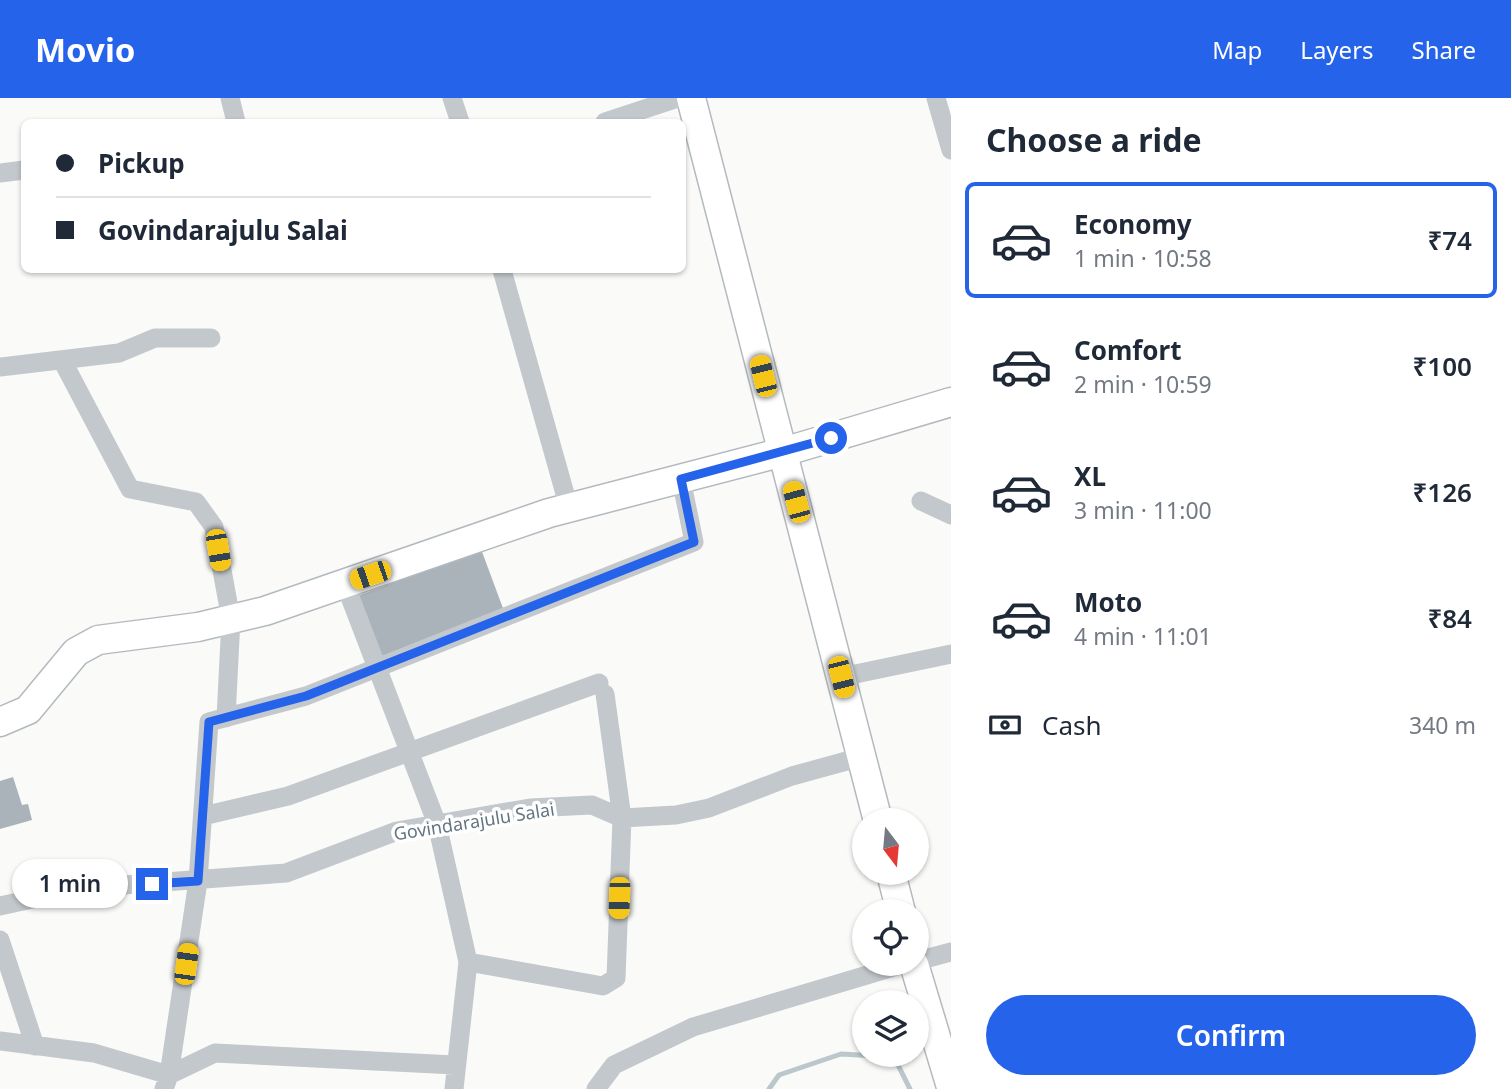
<!DOCTYPE html>
<meta charset="utf-8">
<style>
:root{--surface:#fff;--page:#f6f6f7;--text:#1f2937;--muted:#747a83;--line:#e0e1e3;--accent:#2563eb}
body{margin:0;font-family:"Noto Sans",sans-serif;background:var(--page);color:var(--text);height:100vh;display:flex;flex-direction:column;font-size:26px;white-space:nowrap}
*{box-sizing:border-box;margin:0}
p{font-size:23px;color:var(--muted)}
.icon{flex:none;width:38px;height:38px;fill:none;stroke:currentColor;stroke-width:2;stroke-linecap:round;stroke-linejoin:round}
.map{position:relative;flex:1;overflow:hidden}
.sheet{display:flex;flex-direction:column;background:var(--surface);width:560px}
.sheet>*{flex:none}
.guide{position:absolute;left:21px;top:21px;width:665px;height:154px;border-radius:10px;box-shadow:0 2px 5px #0004;display:grid;align-content:center;height:154px;padding:0 35px;background:var(--surface)}
.needle{width:46px;rotate:164deg}
.controls{position:absolute;left:852px;top:710px;display:grid;gap:14px}
.controls a{display:grid;place-items:center;width:77px;height:77px;border-radius:50%;background:var(--surface);box-shadow:0 2px 5px #0004;font-size:35px}
.end{position:absolute;width:32px;height:32px;margin:-16px;border:9px solid #2563eb;background:#fff;box-shadow:0 0 0 4px #fff}
.from{border-radius:50%}
.bubble{position:absolute;height:49px;border-radius:24px;background:var(--surface);box-shadow:0 2px 5px #0004;font-size:23px;font-weight:600;line-height:49px;text-align:center}
.car{position:absolute;width:21px;height:42px;margin:-21px -10px;border-radius:9px;box-shadow:0 0 5px 2px #0007;background:linear-gradient(#f5c518 24%,#345 0 40%,#f5c518 0 76%,#345 0 86%,#f5c518 0)}
.guide b{display:flex;align-items:center;gap:24px;height:66px;font-size:26px}
.guide b+b{border-top:2px solid var(--line)}
.guide i{width:18px;height:18px;background:var(--text)}
ul{padding:0;list-style:none}
li{display:flex;align-items:center;gap:21px;height:116px;margin:0 14px 10px;padding:0 21px;border:4px solid transparent;border-radius:10px}
li div{flex:1}
li b{display:block;font-size:26px}
li em{font-style:normal;font-weight:600}
li.current{border-color:var(--accent)}
li>.icon{width:63px;height:63px;stroke-width:1.5}
h2{padding:0 35px;font-size:32px;line-height:84px}
.pay{display:flex;align-items:center;gap:18px;height:77px;padding:0 35px;font-size:26px}
.pay p{margin-inline-start:auto}
.cta{display:flex;gap:14px;margin-top:auto;padding:14px 35px}
.cta a{flex:1;height:80px;border-radius:42px;background:var(--accent);color:#fff;font-size:28px;font-weight:600;line-height:80px;text-align:center}
header{display:flex;align-items:center;gap:42px;box-sizing:border-box;height:98px;padding:0 35px;background:var(--accent);color:#fff}
header strong{font-size:33px}
nav{display:flex;gap:38px;margin-inline-start:auto;font-size:24px}
main{display:flex;flex:1;min-height:0}
.map>svg:first-child{display:block}
.lines{fill:none;stroke-linecap:round;stroke-linejoin:round}
.stream{stroke:#bbc7cb;stroke-width:5}
.building{fill:#aab3b9}
.secondary-casing{stroke:#b3babf;stroke-width:31}
.street{stroke:#c3c8cc;stroke-width:19}
.secondary{stroke:#fff;stroke-width:28}
.route{stroke:#2563eb;stroke-width:9}
.labels{text-anchor:middle;dominant-baseline:central;stroke-width:7;stroke-linejoin:round;paint-order:stroke}
.street-label{font-size:18px;fill:#657683;stroke:#fff}
</style>
<header>
<strong>Movio</strong>
<nav><a>Map</a><a>Layers</a><a>Share</a></nav>
</header>
<main>
<div class="map">
<svg width="951" height="991" viewBox="0 0 951 991">
<rect width="100%" height="100%" fill="#fafaf8"/>
<g class="lines">
<path class="stream" d="M 769,991 L 779,977 L 841,956 L 894,959 L 910,991"/>
</g>
<path class="building" d="M 481,451 L 504,513 L 376,563 L 352,500 Z
M 13,679 L 22,707 L 28,706 L 32,722 L 0,731 L 0,683 Z"/>
<g class="lines">
<g class="secondary-casing">
<path id="secondary" d="M 691,0 L 878,723
M 0,624 L 28,612 L 76,554 L 98,542 L 198,529 L 265,513 L 549,415 L 783,354 L 951,304
M 891,775 L 901,814
M 914,866 L 951,989"/>
</g>
<path class="street" d="M 230,0 L 236,24
M 452,0 L 460,24
M 936,0 L 951,52
M 605,24 L 678,0
M 0,75 L 24,72
M 502,172 L 569,410
M 62,262 L 130,391 L 196,404 L 214,429 L 231,521 L 226,620
M 0,269 L 119,255 L 155,240 L 211,240
M 921,403 L 951,417
M 345,486 L 437,726 L 468,864 L 454,991
M 841,579 L 951,556
M 203,718 L 288,698 L 599,585
M 0,808 L 83,790 L 286,775 L 397,733 L 530,710 L 592,707 L 622,720 L 676,717 L 709,710 L 792,678 L 861,659
M 0,842 L 35,948
M 917,863 L 951,854
M 468,864 L 603,888 L 616,880 L 622,720 L 605,596
M 0,943 L 94,955 L 169,977 L 215,955 L 455,967
M 164,991 L 169,977 L 198,783 L 209,624 L 306,598 L 694,444 L 681,381
M 596,991 L 614,967 L 693,929 L 904,866"/>
<use href="#secondary" class="secondary"/>
</g>
<g class="lines">
<path class="route" d="M 152,786 L 198,783 L 209,624 L 306,598 L 694,444 L 681,381 L 831,340"/>
</g>
<g class="labels">
<g class="street-label">
<text transform="translate(474 723) rotate(-9)">Govindarajulu Salai</text>
</g>
</g>
</svg>
<div class="controls">
<a><svg class="needle" viewBox="-14 -14 28 28"><path d="M0-13l5 13h-10z" fill="#e53935"/><path d="M0 13l5-13h-10z" fill="#747a83"/></svg></a>
<a><svg class="icon" aria-label="locate" viewBox="0 0 24 24"><circle cx="12" cy="12" r="6"/><path d="M12 2v4M12 18v4M2 12h4M18 12h4"/></svg></a>
<a><svg class="icon" aria-label="layers" viewBox="0 0 24 24"><path d="M12 4l9 5-9 5-9-5zM3 14l9 5 9-5"/></svg></a>
</div>
<i class="end from" style="left:831px;top:340px"></i>
<i class="end" style="left:152px;top:786px"></i>
<div class="bubble" style="left:12px;top:761px;width:116px">1 min</div>
<i class="car" style="left:763px;top:278px;rotate:346deg"></i>
<i class="car" style="left:796px;top:404px;rotate:345deg"></i>
<i class="car" style="left:218px;top:452px;rotate:170deg"></i>
<i class="car" style="left:370px;top:477px;rotate:251deg"></i>
<i class="car" style="left:841px;top:579px;rotate:166deg"></i>
<i class="car" style="left:619px;top:800px;rotate:182deg"></i>
<i class="car" style="left:186px;top:866px;rotate:8deg"></i>
<div class="guide">
<b><i class="from"></i>Pickup</b>
<b><i></i>Govindarajulu Salai</b>
</div>
</div>
<section class="sheet">
<h2>Choose a ride</h2>
<ul>
<li class="current"><svg class="icon" aria-label="car" viewBox="0 0 24 24"><path d="M5 17H2v-5l4-1 3-4h7l3 4 3 1v5h-3M9 17h6M6 11h13"/><circle cx="7" cy="17" r="2"/><circle cx="17" cy="17" r="2"/></svg><div><b>Economy</b><p>1 min · 10:58</p></div><em>₹74</em></li>
<li><svg class="icon" aria-label="car" viewBox="0 0 24 24"><path d="M5 17H2v-5l4-1 3-4h7l3 4 3 1v5h-3M9 17h6M6 11h13"/><circle cx="7" cy="17" r="2"/><circle cx="17" cy="17" r="2"/></svg><div><b>Comfort</b><p>2 min · 10:59</p></div><em>₹100</em></li>
<li><svg class="icon" aria-label="car" viewBox="0 0 24 24"><path d="M5 17H2v-5l4-1 3-4h7l3 4 3 1v5h-3M9 17h6M6 11h13"/><circle cx="7" cy="17" r="2"/><circle cx="17" cy="17" r="2"/></svg><div><b>XL</b><p>3 min · 11:00</p></div><em>₹126</em></li>
<li><svg class="icon" aria-label="car" viewBox="0 0 24 24"><path d="M5 17H2v-5l4-1 3-4h7l3 4 3 1v5h-3M9 17h6M6 11h13"/><circle cx="7" cy="17" r="2"/><circle cx="17" cy="17" r="2"/></svg><div><b>Moto</b><p>4 min · 11:01</p></div><em>₹84</em></li>
</ul>
<div class="pay"><svg class="icon" aria-label="cash" viewBox="0 0 24 24"><path d="M3 7h18v10H3z"/><circle cx="12" cy="12" r="2"/></svg>Cash<p>340 m</p></div>
<div class="cta"><a>Confirm</a></div>
</section>
</main>
